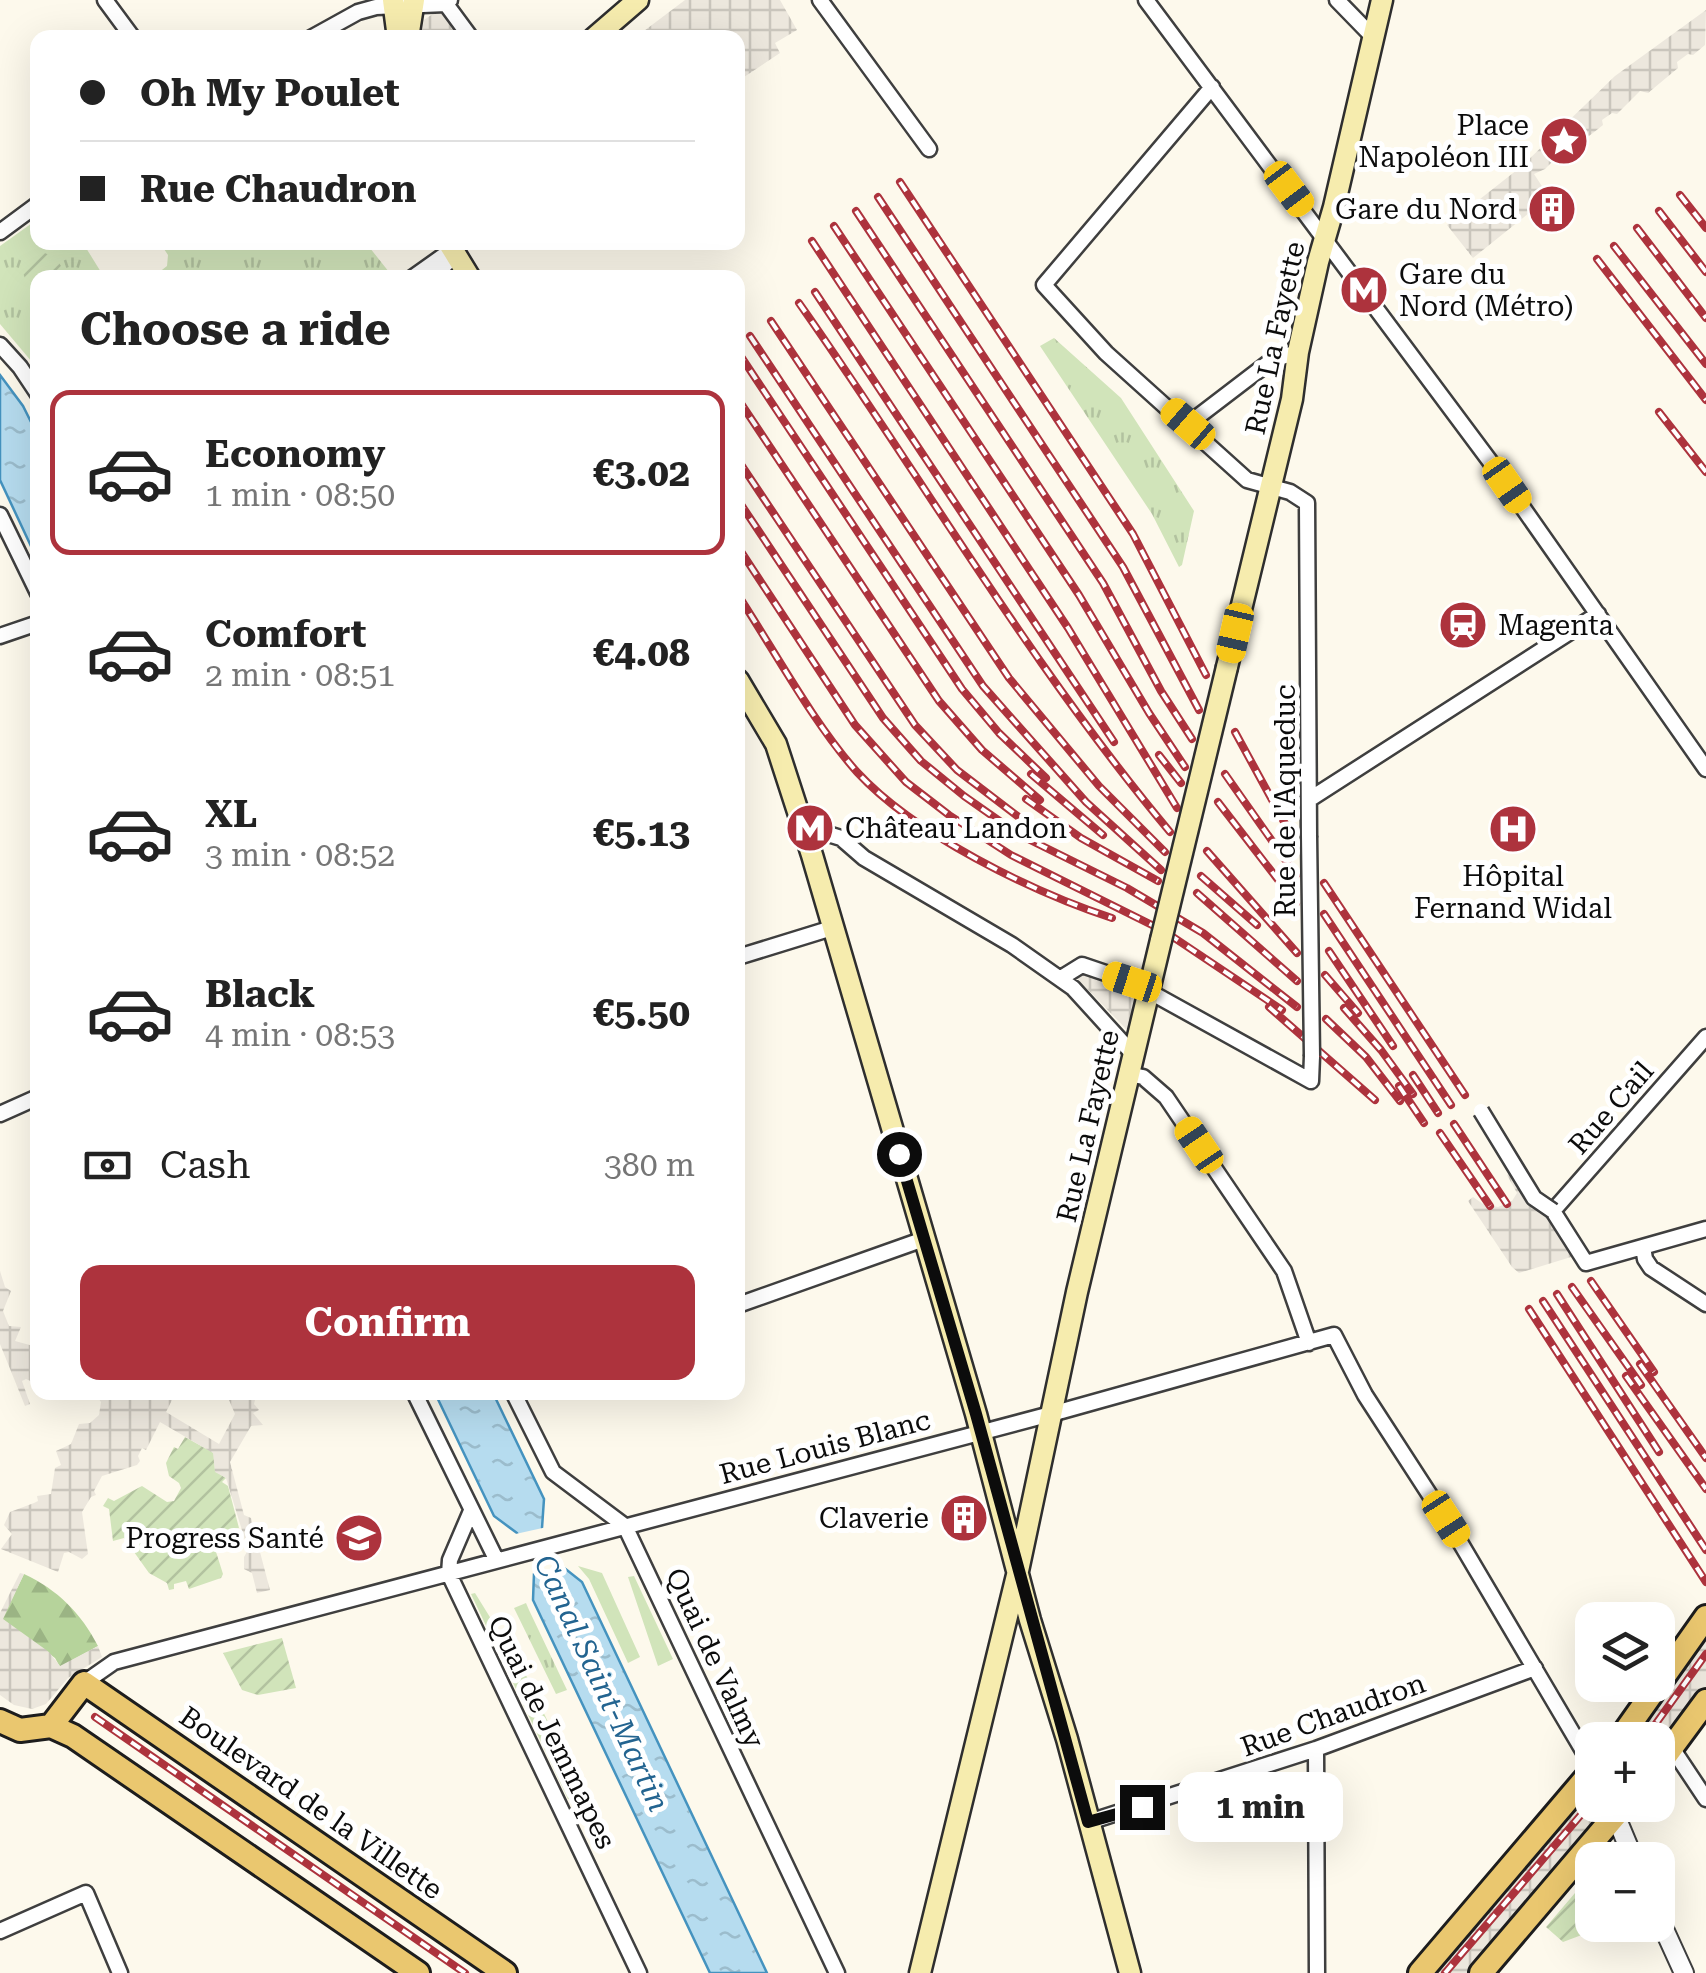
<!DOCTYPE html>
<meta charset="utf-8">
<style>
:root{--surface:#fff;--page:#f6f6f6;--text:#222;--muted:#767676;--line:#e0e0e0;--accent:#ad333d}
body{margin:0;font-family:"Roboto Serif",serif;background:var(--page);color:var(--text);height:100vh;display:flex;flex-direction:column;font-size:38px;white-space:nowrap}
*{box-sizing:border-box;margin:0}
p{font-size:32px;color:var(--muted)}
.icon{flex:none;width:55px;height:55px;fill:none;stroke:currentColor;stroke-width:2;stroke-linecap:round;stroke-linejoin:round}
.map{position:relative;flex:1;overflow:hidden}
.sheet{position:absolute;left:30px;top:270px;width:715px;height:1130px;display:flex;flex-direction:column;background:var(--surface);border-radius:20px;box-shadow:0 10px 40px #0002}
.sheet>*{flex:none}
.banner{position:absolute;left:30px;top:30px;width:715px;height:220px;border-radius:20px;box-shadow:0 10px 40px #0002;display:grid;align-content:center;height:220px;padding:0 50px;background:var(--surface)}
.tools{position:absolute;left:1575px;top:1602px;display:grid;gap:20px}
.tools a{display:grid;place-items:center;width:100px;height:100px;border-radius:20px;background:var(--surface);box-shadow:0 10px 40px #0002;font-size:50px}
.end{position:absolute;width:45px;height:45px;margin:-22px;border:12px solid #0c0c0c;background:#fff;box-shadow:0 0 0 5px #fff}
.from{border-radius:50%}
.bubble{position:absolute;height:70px;border-radius:20px;background:var(--surface);box-shadow:0 10px 40px #0002;font-size:32px;font-weight:700;line-height:70px;text-align:center}
.car{position:absolute;width:30px;height:60px;margin:-30px -15px;border-radius:12px;box-shadow:0 0 8px 2px #0007;background:linear-gradient(#f5c518 24%,#345 0 40%,#f5c518 0 76%,#345 0 86%,#f5c518 0)}
.banner b{display:flex;align-items:center;gap:35px;height:95px;font-size:38px}
.banner b+b{border-top:2px solid var(--line)}
.banner i{width:25px;height:25px;background:var(--text)}
ul{padding:0;list-style:none}
li{display:flex;align-items:center;gap:30px;height:165px;margin:0 20px 15px;padding:0 30px;border:5px solid transparent;border-radius:20px}
li div{flex:1}
li b{display:block;font-size:38px}
li em{font-style:normal;font-weight:700}
li.on{border-color:var(--accent)}
li>.icon{width:90px;height:90px;stroke-width:1.5}
h2{padding:0 50px;font-size:45px;line-height:120px}
.pay{display:flex;align-items:center;gap:25px;height:110px;padding:0 50px;font-size:38px}
.pay p{margin-inline-start:auto}
.action{display:flex;gap:20px;margin-top:auto;padding:20px 50px}
.action a{flex:1;height:115px;border-radius:20px;background:var(--accent);color:#fff;font-size:40px;font-weight:700;line-height:115px;text-align:center}
.map>svg:first-child{display:block}
.grass{fill:#d1e4ba}
.forest{fill:url(#forest-firs)}
.park{fill:url(#park-tufts)}
.garden{fill:url(#garden-furrows)}
.plaza{fill:url(#plaza-grid)}
.water{fill:url(#water-ripples);stroke:#4593bf;stroke-width:2.5}
.pier{fill:#fdf9ec}
.lines{fill:none;stroke-linecap:round;stroke-linejoin:round}
.minor-casing{stroke:#3f3f3f;stroke-width:19}
.tertiary-casing{stroke:#3f3f3f;stroke-width:22}
.secondary-casing{stroke:#2e2e2e;stroke-width:25}
.primary-casing{stroke:#1d1d1d;stroke-width:28}
.minor{stroke:#fff;stroke-width:14}
.tertiary{stroke:#fff;stroke-width:18}
.secondary{stroke:#f6ecae;stroke-width:20}
.primary{stroke:#eac76f;stroke-width:22}
.rail-casing{stroke:#ad333d;stroke-width:8}
.rail{stroke:#fff;stroke-width:4;stroke-dasharray:11;stroke-linecap:butt}
.minor-bridge-casing{stroke:#3f3f3f;stroke-width:19;stroke-linecap:butt}
.secondary-bridge-casing{stroke:#2e2e2e;stroke-width:25;stroke-linecap:butt}
.minor-bridge{stroke:#fff;stroke-width:14}
.secondary-bridge{stroke:#f6ecae;stroke-width:20}
.route{stroke:#0c0c0c;stroke-width:12}
.labels{text-anchor:middle;dominant-baseline:central;stroke-width:10;stroke-linejoin:round;paint-order:stroke}
.poi-label{font-size:28px;fill:#0c0c0c;stroke:#fff;text-anchor:end}
.street-label{font-size:28px;fill:#0c0c0c;stroke:#fff}
.water-label{font-size:30px;font-style:italic;fill:#236490;stroke:#fff}
</style>
<div class="map">
<svg width="1706" height="1973" viewBox="0 0 1706 1973">
<defs>
<pattern id="forest-firs" width="22" height="20" patternUnits="userSpaceOnUse" patternTransform="scale(2.5)"><rect width="22" height="20" fill="#b6d39b"/><path d="M5 1l3.5 6h-7zM16 11l3.5 6h-7z" fill="#9bb484"/></pattern>
<pattern id="park-tufts" width="24" height="20" patternUnits="userSpaceOnUse" patternTransform="scale(2.5)"><rect width="24" height="20" fill="#d1e4ba"/><path d="M3 7l-1-3M5 7V3M7 7l1-3M15 17l-1-3M17 17v-4M19 17l1-3" fill="none" stroke="#b2c29f"/></pattern>
<pattern id="garden-furrows" width="10" height="10" patternUnits="userSpaceOnUse" patternTransform="scale(2.5)"><rect width="10" height="10" fill="#d1e4ba"/><path d="M-1 1l2-2M0 10L10 0M9 11l2-2" fill="none" stroke="#b2c29f"/></pattern>
<pattern id="plaza-grid" width="8" height="8" patternUnits="userSpaceOnUse" patternTransform="scale(2.5)"><rect width="8" height="8" fill="#ece7dd"/><path d="M0 4h8M4 0v8" fill="none" stroke="#c9c5bc"/></pattern>
<pattern id="water-ripples" width="26" height="14" patternUnits="userSpaceOnUse" patternTransform="scale(2.5)"><rect width="26" height="14" fill="#b6dcef"/><path d="M2 4q2-2 4 0t4 0M15 11q2-2 4 0t4 0" fill="none" stroke="#9bbccc"/></pattern>
</defs>
<rect width="100%" height="100%" fill="#fdf9ec"/>
<path class="grass" d="M 578,1566 L 602,1573 L 640,1657 L 628,1663 L 589,1579 Z
M 634,1576 L 673,1659 L 658,1666 L 628,1577 Z
M 475,1593 L 527,1677 L 548,1722 L 546,1724 L 579,1794 L 568,1799 L 471,1594 Z"/>
<path class="forest" d="M 24,1574 C 58,1590 81,1613 98,1646 L 60,1667 L 55,1658 L 2,1619 Z"/>
<path class="park" d="M 35,221 L 38,242 L 53,243 L 57,248 L 61,244 L 65,249 L 74,243 L 83,243 L 104,277 L 38,278 L 37,368 L 0,324 L 0,246 Z
M 160,243 L 366,243 L 389,272 L 388,277 L 153,277 L 167,266 L 168,255 Z
M 1054,338 L 1121,398 L 1194,511 L 1182,565 L 1179,567 L 1152,514 L 1040,346 Z
M 526,1603 L 529,1610 L 567,1690 L 556,1694 L 514,1608 Z"/>
<path class="garden" d="M 38,250 L 56,258 L 61,266 L 62,277 L 38,278 L 37,293 C 25,283 19,271 24,255 Z
M 185,1437 L 214,1453 L 215,1471 L 226,1478 L 222,1482 L 228,1486 L 239,1528 L 211,1536 L 223,1574 L 221,1578 L 189,1589 L 186,1581 L 174,1584 L 174,1589 L 169,1590 L 167,1583 L 149,1573 L 124,1538 L 113,1541 L 109,1509 L 103,1506 L 108,1498 L 114,1501 L 142,1486 L 167,1502 L 174,1501 L 181,1488 L 179,1483 L 169,1476 L 166,1463 L 174,1447 L 178,1449 Z
M 282,1638 L 296,1688 L 258,1695 L 242,1690 L 223,1653 Z
M 1575,1893 L 1592,1914 L 1592,1925 L 1603,1927 L 1563,1942 L 1546,1927 Z"/>
<path class="plaza" d="M 685,0 L 780,0 L 797,30 L 775,43 L 780,53 L 738,81 L 738,38 L 636,37 Z
M 1706,10 L 1705,45 L 1693,55 L 1688,54 L 1677,62 L 1678,68 L 1648,93 L 1640,91 L 1617,114 L 1612,113 L 1602,120 L 1603,125 L 1593,133 L 1568,151 L 1565,149 L 1545,169 L 1534,174 L 1549,197 L 1473,258 L 1447,225 L 1522,166 L 1615,76 Z
M 437,11 L 444,14 L 456,29 L 456,37 L 420,38 L 424,20 Z
M 1081,970 L 1138,992 L 1133,1026 L 1126,1029 L 1074,975 Z
M 1510,1173 L 1537,1207 L 1549,1212 L 1572,1251 L 1571,1257 L 1519,1273 L 1512,1267 L 1468,1201 L 1473,1197 L 1483,1204 L 1498,1207 L 1512,1201 L 1517,1193 L 1507,1175 Z
M 0,1271 L 5,1287 L 11,1291 L 3,1311 L 9,1326 L 21,1327 L 15,1341 L 37,1347 L 37,1384 L 26,1379 L 22,1381 L 30,1404 L 25,1406 L 0,1344 Z
M 94,1393 L 170,1393 L 172,1400 L 166,1412 L 219,1444 L 235,1414 L 226,1393 L 256,1396 L 254,1404 L 259,1410 L 253,1413 L 263,1425 L 251,1426 L 230,1462 L 244,1515 L 251,1518 L 270,1590 L 257,1593 L 252,1573 L 244,1569 L 244,1557 L 248,1550 L 226,1478 L 215,1472 L 213,1453 L 160,1422 L 146,1450 L 142,1448 L 138,1456 L 140,1461 L 137,1465 L 102,1476 L 94,1491 L 96,1495 L 91,1497 L 82,1512 L 88,1554 L 82,1559 L 69,1552 L 64,1553 L 58,1572 L 1,1549 L 12,1534 L 4,1525 L 10,1512 L 34,1503 L 38,1501 L 37,1496 L 51,1494 L 55,1468 L 61,1465 L 56,1451 L 71,1444 L 79,1424 L 90,1423 L 99,1415 L 101,1402 Z
M 20,1573 L 24,1574 L 3,1619 L 49,1652 L 60,1666 L 98,1646 L 102,1657 L 68,1678 L 46,1704 L 32,1709 L 14,1705 L 0,1695 L 0,1613 Z
M 1706,1629 L 1706,1687 L 1658,1755 L 1658,1740 L 1627,1740 Z
M 1592,1785 L 1592,1805 L 1601,1805 L 1603,1820 L 1472,1973 L 1427,1973 L 1583,1789 Z"/>
<path class="water" d="M 0,375 L 23,406 L 37,434 L 37,559 L 0,480 Z
M 435,1393 L 493,1393 L 544,1499 L 542,1528 L 563,1567 L 582,1582 L 767,1973 L 710,1973 L 533,1600 L 534,1573 L 517,1533 L 494,1516 Z"/>
<path class="pier" d="M 547,1527 L 569,1566 L 529,1574 L 511,1535 Z"/>
<g class="lines">
<g class="minor-casing">
<path id="minor" d="M 105,0 L 133,38
M 820,0 L 929,149
M 1146,0 L 1495,468 L 1706,769
M 1337,0 L 1373,37
M 446,4 L 471,38
M 311,38 L 358,12 L 376,7 L 446,4 L 450,0
M 1212,87 L 1044,285 L 1106,353 L 1247,480 L 1290,492 L 1307,503 L 1309,836
M 0,232 L 38,204
M 412,278 L 443,256 L 456,254
M 432,278 L 456,254
M 0,345 L 20,367 L 38,394
M 1187,425 L 1272,360 L 1298,352
M 0,515 L 38,593
M 0,636 L 38,623
M 1310,799 L 1598,614
M 805,834 L 828,834 L 841,838 L 864,858 L 1012,945 L 1073,988 L 1133,1054
M 738,957 L 832,928
M 1061,978 L 1082,965 L 1132,982 L 1311,1081 L 1312,1056
M 1706,1037 L 1553,1211 L 1586,1263 L 1706,1229
M 1128,1074 L 1143,1077 L 1166,1097 L 1284,1271 L 1309,1343
M 0,1114 L 38,1097
M 1643,1247 L 1645,1259 L 1651,1268 L 1706,1304
M 738,1305 L 924,1239
M 414,1392 L 496,1559
M 513,1392 L 553,1472 L 625,1526 L 837,1973
M 471,1511 L 450,1560 L 449,1574 L 639,1973
M 84,1683 L 114,1662 L 1062,1411 L 1334,1335 L 1365,1395 L 1457,1537 L 1592,1766
M 1672,1748 L 1706,1799
M 1316,1749 L 1317,1973
M 1089,1822 L 1316,1749 L 1535,1668
M 0,1931 L 86,1893 L 120,1973"/>
</g>
<g class="tertiary-casing">
<path id="tertiary" d="M 1611,1805 L 1634,1860
M 1658,1916 L 1684,1973"/>
</g>
<g class="secondary-casing">
<path id="secondary" d="M 393,0 L 398,38
M 408,38 L 414,0
M 594,38 L 638,0
M 448,242 L 470,278
M 1227,667 L 1292,399 L 1298,352 L 1318,262 L 1334,207 L 1382,0
M 738,680 L 776,744 L 812,855 L 976,1414 L 1030,1620 L 1067,1739 L 1130,1973
M 920,1973 L 1018,1571 L 1077,1292 L 1161,940"/>
</g>
<g class="primary-casing">
<path id="primary" d="M 0,1721 L 20,1730 L 51,1726 L 84,1683 L 505,1973
M 51,1726 L 73,1736 L 418,1973
M 1619,1740 L 1706,1617
M 1658,1766 L 1706,1701
M 1420,1973 L 1592,1771
M 1481,1973 L 1624,1805"/>
</g>
<use href="#minor" class="minor"/>
<use href="#tertiary" class="tertiary"/>
<use href="#secondary" class="secondary"/>
<use href="#primary" class="primary"/>
<g class="rail-casing">
<path id="rail" d="M 900,182 L 1133,534 L 1206,675
M 1680,195 L 1706,228
M 878,197 L 1123,567 L 1199,710
M 856,211 L 1103,583 L 1161,691 L 1192,739
M 1659,211 L 1706,272
M 834,226 L 1079,595 L 1149,713 L 1185,767
M 1637,228 L 1706,318
M 812,241 L 1068,628 L 1177,808
M 1614,246 L 1706,364
M 1597,259 L 1706,400
M 815,292 L 1114,742
M 799,303 C 923,479 1031,666 1170,832
M 771,321 L 1009,678 L 1099,786 L 1165,852
M 750,336 L 983,686 L 1086,802 L 1161,870
M 738,352 L 962,689 L 999,733 L 1046,778
M 738,399 L 939,701 L 982,750 L 1040,800
M 1659,412 L 1706,472
M 738,460 L 915,725 L 957,770 L 1020,818
M 738,500 L 883,718 L 921,761 L 964,796 L 1018,834 L 1127,888 L 1203,933 L 1297,1007
M 738,547 L 855,725 L 906,782 L 949,815 L 1011,855 L 1164,931 L 1282,1010
M 738,595 C 774,650 814,724 857,772 C 914,834 1032,892 1112,918
M 1235,732 L 1295,842
M 1159,755 L 1181,783
M 1031,774 L 1103,835
M 1225,774 L 1296,875
M 1026,799 L 1081,838 L 1158,881
M 1218,802 L 1296,903
M 1207,851 L 1297,953
M 1201,876 L 1257,925
M 1324,883 L 1465,1095
M 1197,893 L 1297,981
M 1324,914 L 1451,1105
M 1329,951 L 1393,1046
M 1325,975 L 1358,1013
M 1269,1007 L 1375,1100
M 1344,1008 L 1381,1050 L 1413,1094
M 1326,1019 L 1366,1057 L 1400,1101
M 1413,1075 L 1438,1113
M 1399,1086 L 1424,1123
M 1454,1124 L 1507,1204
M 1440,1133 L 1490,1206
M 1591,1281 L 1654,1372
M 1572,1287 L 1641,1385
M 1557,1294 L 1659,1452
M 1543,1301 L 1706,1550
M 1529,1309 L 1706,1582
M 1640,1364 L 1706,1458
M 1626,1376 L 1706,1489
M 95,1717 L 465,1973
M 1644,1740 L 1706,1654
M 1445,1973 L 1592,1802"/>
</g>
<use href="#rail" class="rail"/>
<g class="minor-bridge-casing">
<path id="minor-bridge" d="M 1309,836 L 1312,1056
M 1481,1111 L 1534,1198 L 1553,1211"/>
</g>
<g class="secondary-bridge-casing">
<path id="secondary-bridge" d="M 1161,940 L 1227,667"/>
</g>
<use href="#minor-bridge" class="minor-bridge"/>
<use href="#secondary-bridge" class="secondary-bridge"/>
</g>
<g class="lines">
<path class="route" d="M 899,1154 L 976,1414 L 1088,1822 L 1142,1807"/>
</g>
<defs>
<g id="sight-disc" transform="scale(2.5)"><circle r="9.5" fill="#ad333d" stroke="#fff"/><path d="M0-6L1.8-2.2L6-1.7L2.9 1.2L3.7 5.4L0 3.3L-3.7 5.4L-2.9 1.2L-6-1.7L-1.8-2.2Z" fill="#fff"/></g>
<g id="building-disc" transform="scale(2.5)"><circle r="9.5" fill="#ad333d" stroke="#fff"/><path d="M-4-6H4V6H1V3H-1V6H-4ZM-2.5-4.3h1.7v1.8h-1.7ZM.8-4.3h1.7v1.8H.8ZM-2.5-1h1.7V.8h-1.7ZM.8-1h1.7V.8H.8Z" fill="#fff"/></g>
<g id="metro-disc" transform="scale(2.5)"><circle r="9.5" fill="#ad333d" stroke="#fff"/><path d="M-5.5 5V-5H-3L0 0L3-5H5.5V5H3V-.5L0 4L-3-.5V5Z" fill="#fff"/></g>
<g id="station-disc" transform="scale(2.5)"><circle r="9.5" fill="#ad333d" stroke="#fff"/><path d="M-3-6H3Q5-6 5-4V2Q5 4 3 4L4.5 6H3L1.5 4h-3L-3 6H-4.5L-3 4Q-5 4-5 2V-4Q-5-6-3-6ZM-3.5-4v3h7v-3ZM-3.5 1v1.5H-2V1ZM2 1v1.5H3.5V1Z" fill="#fff"/></g>
<g id="hospital-disc" transform="scale(2.5)"><circle r="9.5" fill="#ad333d" stroke="#fff"/><path d="M-5-5h3v3.5h4V-5h3V5h-3V1.5h-4V5h-3Z" fill="#fff"/></g>
<g id="university-disc" transform="scale(2.5)"><circle r="9.5" fill="#ad333d" stroke="#fff"/><path d="M0-5L7-2L0 1L-7-2ZM-4 1L0 2.5L4 1V4Q0 6-4 4Z" fill="#fff"/></g>
</defs>
<g fill-rule="evenodd">
<use href="#sight-disc" x="1564" y="141"/>
<use href="#building-disc" x="1552" y="209"/>
<use href="#metro-disc" x="1364" y="290"/>
<use href="#station-disc" x="1463" y="625"/>
<use href="#metro-disc" x="810" y="828"/>
<use href="#hospital-disc" x="1513" y="829"/>
<use href="#building-disc" x="964" y="1518"/>
<use href="#university-disc" x="359" y="1538"/>
</g>
<g class="labels">
<g class="poi-label">
<text x="1529" y="125">Place<tspan x="1529" dy="32">Napoléon III</tspan></text>
<text x="1517" y="209">Gare du Nord</text>
<text x="1399" y="274" text-anchor="start">Gare du<tspan x="1399" dy="32">Nord (Métro)</tspan></text>
<text x="1498" y="625" text-anchor="start">Magenta</text>
<text x="845" y="828" text-anchor="start">Château Landon</text>
<text x="1513" y="876" text-anchor="middle">Hôpital<tspan x="1513" dy="32">Fernand Widal</tspan></text>
<text x="929" y="1518">Claverie</text>
<text x="324" y="1538">Progress Santé</text>
</g>
<g class="street-label">
<text transform="translate(1275 338) rotate(-78)">Rue La Fayette</text>
<text transform="translate(1285 801) rotate(-90)">Rue de l'Aqueduc</text>
<text transform="translate(1611 1108) rotate(-49)">Rue Cail</text>
<text transform="translate(1088 1126) rotate(-77)">Rue La Fayette</text>
<text transform="translate(825 1447) rotate(-15)">Rue Louis Blanc</text>
<text transform="translate(715 1658) rotate(65)">Quai de Valmy</text>
<text transform="translate(1333 1715) rotate(-20)">Rue Chaudron</text>
<text transform="translate(552 1732) rotate(64)">Quai de Jemmapes</text>
<text transform="translate(311 1803) rotate(35)">Boulevard de la Villette</text>
</g>
<g class="water-label">
<text transform="translate(602 1683) rotate(65)">Canal Saint-Martin</text>
</g>
</g>
</svg>
<div class="tools">
<a><svg class="icon" aria-label="layers" viewBox="0 0 24 24"><path d="M12 4l9 5-9 5-9-5zM3 14l9 5 9-5"/></svg></a>
<a>+</a>
<a>−</a>
</div>
<i class="end from" style="left:899px;top:1154px"></i>
<i class="end" style="left:1142px;top:1807px"></i>
<div class="bubble" style="left:1178px;top:1772px;width:165px">1 min</div>
<i class="car" style="left:1289px;top:189px;rotate:143deg"></i>
<i class="car" style="left:1188px;top:424px;rotate:311deg"></i>
<i class="car" style="left:1507px;top:485px;rotate:145deg"></i>
<i class="car" style="left:1235px;top:633px;rotate:193deg"></i>
<i class="car" style="left:1132px;top:982px;rotate:288deg"></i>
<i class="car" style="left:1199px;top:1145px;rotate:326deg"></i>
<i class="car" style="left:1446px;top:1519px;rotate:147deg"></i>
<div class="banner">
<b><i class="from"></i>Oh My Poulet</b>
<b><i></i>Rue Chaudron</b>
</div>
<section class="sheet">
<h2>Choose a ride</h2>
<ul>
<li class="on"><svg class="icon" aria-label="car" viewBox="0 0 24 24"><path d="M5 17H2v-5l4-1 3-4h7l3 4 3 1v5h-3M9 17h6M6 11h13"/><circle cx="7" cy="17" r="2"/><circle cx="17" cy="17" r="2"/></svg><div><b>Economy</b><p>1 min · 08:50</p></div><em>€3.02</em></li>
<li><svg class="icon" aria-label="car" viewBox="0 0 24 24"><path d="M5 17H2v-5l4-1 3-4h7l3 4 3 1v5h-3M9 17h6M6 11h13"/><circle cx="7" cy="17" r="2"/><circle cx="17" cy="17" r="2"/></svg><div><b>Comfort</b><p>2 min · 08:51</p></div><em>€4.08</em></li>
<li><svg class="icon" aria-label="car" viewBox="0 0 24 24"><path d="M5 17H2v-5l4-1 3-4h7l3 4 3 1v5h-3M9 17h6M6 11h13"/><circle cx="7" cy="17" r="2"/><circle cx="17" cy="17" r="2"/></svg><div><b>XL</b><p>3 min · 08:52</p></div><em>€5.13</em></li>
<li><svg class="icon" aria-label="car" viewBox="0 0 24 24"><path d="M5 17H2v-5l4-1 3-4h7l3 4 3 1v5h-3M9 17h6M6 11h13"/><circle cx="7" cy="17" r="2"/><circle cx="17" cy="17" r="2"/></svg><div><b>Black</b><p>4 min · 08:53</p></div><em>€5.50</em></li>
</ul>
<div class="pay"><svg class="icon" aria-label="cash" viewBox="0 0 24 24"><path d="M3 7h18v10H3z"/><circle cx="12" cy="12" r="2"/></svg>Cash<p>380 m</p></div>
<div class="action"><a>Confirm</a></div>
</section>
</div>
